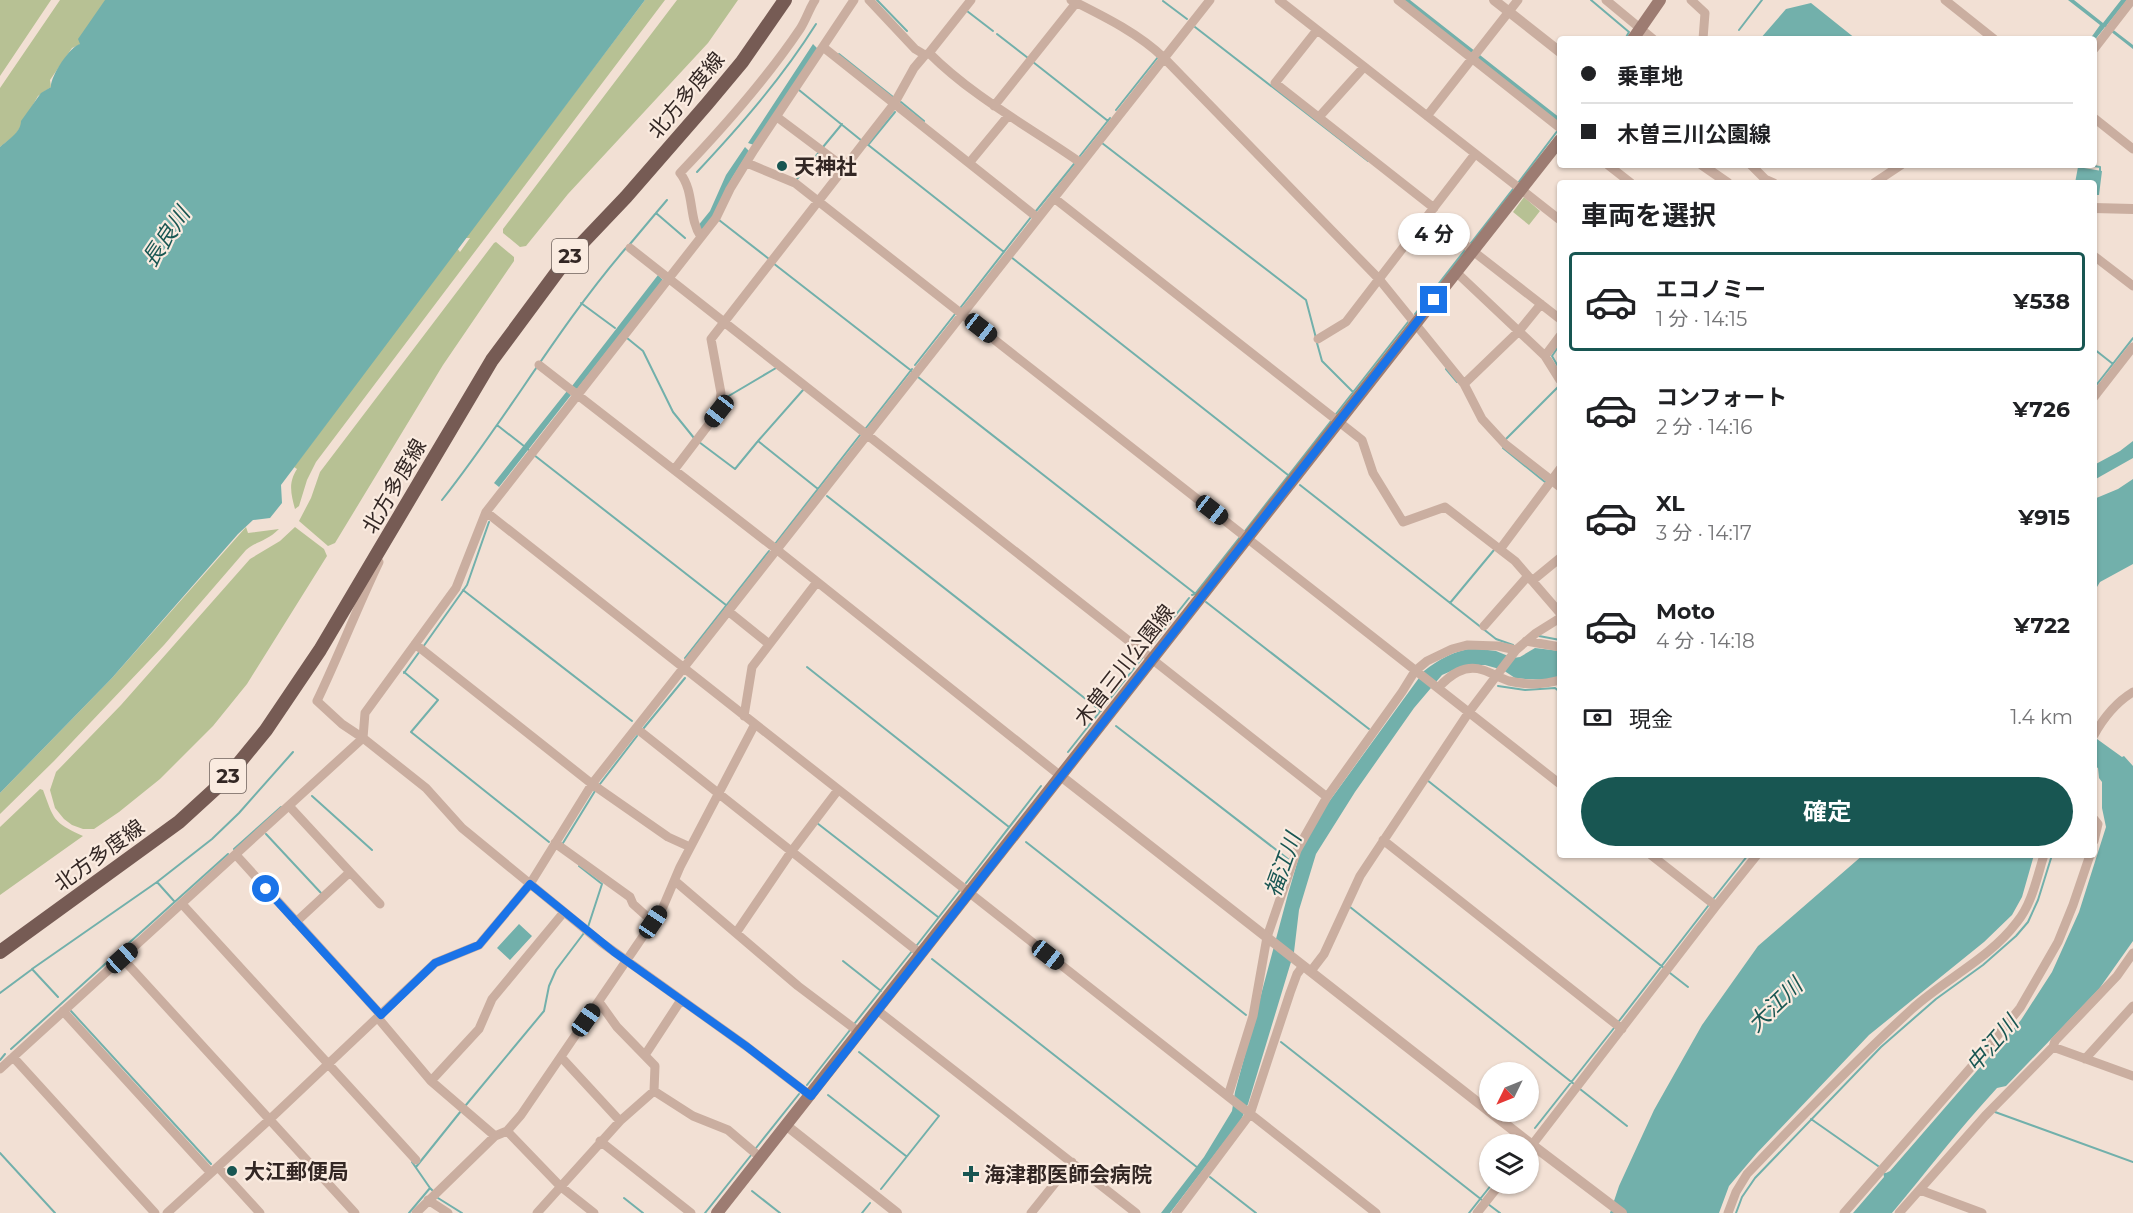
<!DOCTYPE html>
<html lang="ja">
<meta charset="utf-8">
<style>
:root{--surface:#fff;--page:#f6f6f6;--text:#202124;--muted:#757577;--line:#e0e0e0;--accent:#185652}
body{margin:0;font-family:Montserrat,"Noto Sans JP",sans-serif;background:var(--page);color:var(--text);height:100vh;display:flex;flex-direction:column;font-size:22px;white-space:nowrap}
*{box-sizing:border-box;margin:0}
p{font-size:20px;color:var(--muted)}
.icon{flex:none;width:33px;height:33px;fill:none;stroke:currentColor;stroke-width:2;stroke-linecap:round;stroke-linejoin:round}
.map{position:relative;flex:1;overflow:hidden}
.details{position:absolute;left:1557px;top:180px;width:540px;height:678px;display:flex;flex-direction:column;background:var(--surface);border-radius:6px;box-shadow:0 2px 4px #0004}
.details>*{flex:none}
.hud{position:absolute;left:1557px;top:36px;width:540px;height:132px;border-radius:6px;box-shadow:0 2px 4px #0004;display:grid;align-content:center;height:132px;padding:0 24px;background:var(--surface)}
.needle{width:39px;rotate:227deg}
.buttons{position:absolute;left:1479px;top:1062px;display:grid;gap:12px}
.buttons a{display:grid;place-items:center;width:60px;height:60px;border-radius:50%;background:var(--surface);box-shadow:0 2px 4px #0004;font-size:30px}
.end{position:absolute;width:27px;height:27px;margin:-14px;border:8px solid #1a73e8;background:#fff;box-shadow:0 0 0 3px #fff}
.from{border-radius:50%}
.bubble{position:absolute;height:42px;border-radius:21px;background:var(--surface);box-shadow:0 2px 4px #0004;font-size:20px;font-weight:700;line-height:42px;text-align:center}
.car{position:absolute;width:18px;height:36px;margin:-18px -9px;border-radius:8px;box-shadow:0 0 4px 2px #0007;background:linear-gradient(#222 24%,#8ab4d8 0 40%,#222 0 76%,#8ab4d8 0 86%,#222 0)}
.hud b{display:flex;align-items:center;gap:21px;height:57px;font-size:22px}
.hud b+b{border-top:2px solid var(--line)}
.hud i{width:15px;height:15px;background:var(--text)}
ul{padding:0;list-style:none}
li{display:flex;align-items:center;gap:18px;height:99px;margin:0 12px 9px;padding:0 12px;border:3px solid transparent;border-radius:6px}
li div{flex:1}
li b{display:block;font-size:22px}
li em{font-style:normal;font-weight:700}
li.selected{border-color:var(--accent)}
li>.icon{width:54px;height:54px;stroke-width:1.5}
h2{padding:0 24px;font-size:27px;line-height:72px}
.pay{display:flex;align-items:center;gap:15px;height:66px;padding:0 24px;font-size:22px}
.pay p{margin-inline-start:auto}
.cta{display:flex;gap:12px;margin-top:auto;padding:12px 24px}
.cta a{flex:1;height:69px;border-radius:36px;background:var(--accent);color:#fff;font-size:24px;font-weight:700;line-height:69px;text-align:center}
.map>svg:first-child{display:block}
.green{fill:#b7c194}
.water{fill:#72b0ab}
.lines{fill:none;stroke-linecap:round;stroke-linejoin:round}
.stream{stroke:#72b0ab;stroke-width:2}
.minor{stroke:#caaea0;stroke-width:9}
.tertiary{stroke:#caaea0;stroke-width:10}
.secondary{stroke:#9d7c72;stroke-width:12}
.primary{stroke:#765b54;stroke-width:14}
.route{stroke:#1a73e8;stroke-width:8}
.poi-dot{fill:#185652;stroke:#faebe0;stroke-width:2}
.labels{text-anchor:middle;dominant-baseline:central;stroke-width:4.5;stroke-linejoin:round;paint-order:stroke}
.shield{fill:#faebe0;stroke:#6f625c;stroke-width:1.5}
.shield-label{font-size:20px;font-weight:bold;fill:#332724}
.street-label{font-size:21px;fill:#332724;stroke:#faebe0}
.poi-label{font-size:21px;font-weight:bold;fill:#332724;stroke:#faebe0;text-anchor:start}
.water-label{font-size:22px;font-style:italic;fill:#185652;stroke:#faebe0}
</style>
<div class="map">
<svg width="2133" height="1213" viewBox="0 0 2133 1213">
<rect width="100%" height="100%" fill="#f2e0d4"/>
<path class="green" d="M 0,0 L 51,0 L 0,76 Z
M 60,0 L 105,0 L 105,2 L 81,44 L 72,48 L 50,80 L 51,87 L 38,96 L 21,126 L 15,135 L 0,147 L 0,88 Z
M 645,0 L 665,0 L 316,462 L 307,480 L 299,506 L 295,509 C 291,494 288,483 297,469 L 294,467 L 457,248 L 460,252 L 470,238 L 465,238 Z
M 677,0 L 738,0 L 708,43 L 568,194 L 526,246 L 520,247 L 503,233 L 503,229 Z
M 1524,197 L 1540,211 L 1529,225 L 1513,212 Z
M 496,242 L 514,257 L 514,261 L 443,365 L 335,543 L 328,546 L 299,521 L 311,498 L 320,472 L 494,243 Z
M 246,527 L 248,533 L 279,529 C 267,541 257,541 246,550 L 164,645 L 54,761 L 0,814 L 0,793 L 112,678 Z
M 295,527 L 324,549 L 327,556 L 247,684 L 213,726 L 160,779 L 119,812 L 94,829 L 83,829 L 72,825 L 64,819 L 55,808 L 50,790 L 56,772 L 121,705 L 250,559 L 280,541 Z
M 40,789 L 43,790 C 54,819 52,822 83,836 L 0,895 L 0,827 Z"/>
<path class="water" d="M 105,0 L 645,0 L 281,485 L 282,503 L 270,518 L 253,520 L 238,534 L 112,678 L 0,793 L 0,147 C 8,140 21,132 21,121 L 41,93 L 51,87 C 50,77 70,46 80,44 L 78,39 Z
M 1402,0 L 1410,0 L 1560,118 L 1560,124 Z
M 2068,0 L 2074,0 L 2103,23 L 2121,0 L 2127,0 L 2107,25 L 2133,45 L 2133,49 L 2105,27 L 2094,41 L 2094,39 L 2090,39 L 2100,25 Z
M 1811,3 L 1856,39 L 1760,39 L 1786,9 Z
M 813,44 L 818,49 L 754,145 L 748,143 Z
M 745,147 L 749,151 L 732,178 L 715,214 L 702,231 L 697,227 L 710,211 L 726,175 Z
M 2078,167 L 2102,171 L 2099,195 L 2094,195 L 2094,183 L 2075,183 Z
M 658,275 L 663,280 L 577,389 L 572,386 Z
M 567,391 L 571,395 L 499,487 L 494,483 Z
M 2133,441 L 2133,458 L 2094,480 L 2094,465 L 2120,451 Z
M 2133,479 L 2133,564 L 2100,582 L 2094,592 L 2094,499 L 2118,489 Z
M 1472,648 L 1496,651 L 1513,658 L 1520,657 L 1535,648 L 1560,651 L 1560,676 L 1547,680 L 1525,679 L 1515,678 L 1503,670 L 1485,665 L 1465,665 L 1442,675 L 1414,708 L 1355,792 L 1316,854 L 1299,910 L 1294,952 L 1248,1104 L 1241,1120 L 1170,1213 L 1161,1213 L 1204,1157 L 1232,1111 L 1235,1092 L 1288,894 L 1302,846 L 1315,821 L 1424,671 C 1439,659 1453,652 1472,648 Z
M 2097,739 L 2122,757 L 2124,756 L 2133,766 L 2133,941 L 2099,989 L 2006,1086 L 1997,1088 C 1960,1128 1927,1171 1892,1213 L 1853,1213 L 1884,1177 L 1883,1172 L 1886,1173 L 1890,1171 L 2021,1020 L 2052,972 L 2079,912 L 2106,827 L 2102,808 L 2102,782 L 2099,778 L 2098,768 L 2094,766 L 2094,744 Z
M 1863,855 L 2034,855 L 2022,897 L 2012,915 L 1984,942 L 1869,1035 L 1757,1153 L 1729,1186 L 1719,1213 L 1610,1213 L 1619,1186 L 1654,1110 L 1702,1025 L 1758,946 Z
M 519,924 L 532,936 L 510,960 L 497,948 Z"/>
<g class="lines">
<path class="stream" d="M 877,0 L 907,31
M 1591,0 L 1629,32 L 1625,39
M 1163,1 L 1187,19
M 967,11 L 993,31
M 1195,27 L 1368,161
M 1739,30 L 1762,0
M 997,34 L 1028,58
M 839,54 L 893,97
M 1033,62 L 1108,121
M 799,90 L 862,141
M 901,102 L 924,121
M 1116,110 L 1158,57
M 1102,143 L 1306,300 L 1316,338
M 867,144 L 1004,252
M 868,145 L 895,112
M 823,147 L 842,124
M 1080,156 L 1110,118
M 2088,165 L 2100,167 L 2100,171
M 1925,167 L 1926,165
M 697,172 C 741,125 782,78 816,24
M 797,179 L 820,151
M 1518,183 L 1558,130
M 667,200 L 656,213 L 685,238
M 1036,211 L 1074,164
M 719,220 L 769,259
M 1471,243 L 1513,189
M 630,244 L 656,213
M 1011,257 L 1288,475
M 773,263 L 913,372
M 581,303 L 615,328
M 961,307 L 1031,217
M 1415,314 L 1465,250
M 627,338 L 643,351 L 673,412 L 694,438
M 1317,343 L 1322,361 L 1353,392
M 1560,344 L 1552,356 L 1560,370
M 2094,349 L 2113,364
M 915,365 L 955,314
M 1446,369 L 1457,382
M 918,377 L 1197,595
M 2094,388 L 2133,338
M 727,397 L 776,368
M 1336,414 L 1408,322
M 497,425 L 529,450
M 866,428 L 912,369
M 1505,440 L 1559,386
M 758,441 L 803,390
M 699,442 L 735,469 L 758,441 L 818,489
M 1503,448 L 1545,482
M 534,455 L 726,605
M 1300,485 L 1496,639 L 1513,645
M 827,496 L 1101,711
M 442,500 C 507,418 558,327 626,248
M 1245,531 L 1331,421
M 775,544 L 860,435
M 463,590 L 632,721
M 1192,595 L 1195,594 L 1240,537
M 1206,602 L 1369,729
M 1450,603 L 1494,550
M 1539,636 L 1560,640
M 423,647 L 467,585 L 489,522
M 1148,650 L 1189,598
M 685,658 L 769,551
M 807,667 L 1009,827
M 404,672 L 438,700 L 411,732 L 549,842
M 404,673 L 420,651
M 1498,686 L 1525,690 L 1555,688 L 1560,692
M 1116,726 L 1288,859
M 643,729 L 685,678
M 1068,752 L 1143,657
M 1427,780 L 1664,968
M 600,784 L 637,736
M 312,796 L 372,850
M 817,823 L 938,917
M 266,834 L 321,893
M 1026,842 L 1246,1015
M 563,843 L 595,791
M 234,849 L 281,807
M 579,866 L 602,884 L 588,927
M 966,883 L 1041,786
M 1714,898 L 1748,855
M 174,901 L 157,882 L 212,839 L 239,813 L 293,752
M 1350,907 L 1574,1084
M 917,945 L 960,890
M 120,951 L 228,854
M 932,959 L 1198,1168
M 843,961 L 881,991
M 1670,973 L 1688,987
M 0,993 L 31,970
M 58,997 L 32,969 L 157,882
M 71,1011 L 211,1164
M 1619,1021 L 1708,906
M 855,1023 L 912,951
M 1281,1042 L 1482,1200
M 11,1049 L 115,955
M 859,1052 L 939,1116 L 881,1189
M 0,1060 L 5,1054
M 807,1085 L 850,1030
M 1580,1089 L 1627,1126
M 828,1095 L 906,1156
M 466,1105 L 544,1011 L 549,986 L 556,970 L 584,933
M 1995,1112 L 2133,1162
M 1811,1119 L 1878,1166
M 1535,1128 L 1614,1028
M 756,1148 L 799,1094
M 0,1153 L 55,1213
M 412,1162 L 430,1188
M 416,1167 L 461,1111
M 1210,1177 L 1256,1213
M 752,1191 L 780,1213
M 438,1198 L 462,1213
M 624,1198 L 643,1213
M 1488,1204 L 1500,1213
M 409,1213 L 430,1188 L 433,1191
M 705,1213 L 752,1154
M 862,1213 L 870,1203
M 1469,1213 L 1492,1184
M 1736,1213 L 1742,1197 L 1755,1178 L 1881,1047 L 1936,999 L 1983,965 L 2016,936 L 2028,922 L 2038,900 L 2052,855"/>
<path class="minor" d="M 869,0 L 915,49 L 925,55 L 929,53 C 974,98 1030,127 1081,163
M 1071,0 C 1103,16 1138,33 1164,58 L 1379,279 L 1464,384 L 1482,419 L 1505,444 L 1560,487
M 1279,0 L 1560,220
M 1398,0 L 1560,128
M 1606,0 L 1653,39
M 1691,0 L 1705,13 L 1703,39
M 1945,0 L 1994,39
M 1317,30 L 1275,83 L 1434,208
M 823,47 L 1038,218
M 2094,49 L 2132,0
M 929,53 L 971,0
M 994,106 L 1076,3
M 1427,116 L 1518,0
M 777,117 L 845,168
M 1319,117 L 1364,67
M 2094,118 L 2133,149
M 970,162 L 1008,116
M 747,163 L 795,183 L 1560,784
M 1608,165 L 1631,183
M 1751,165 L 1765,179 L 1774,183
M 1874,183 L 1901,165
M 1054,198 L 1362,440 L 1373,473 L 1403,522 L 1445,507 L 1515,561 L 1560,613
M 1428,216 L 1560,319
M 701,237 C 688,218 695,192 680,173 C 724,127 765,81 800,29 C 806,20 809,9 815,0
M 630,248 L 1327,797
M 2094,256 L 2133,286
M 1456,272 L 1545,356
M 1560,336 L 1545,356 L 1560,380
M 1318,339 L 1346,322 L 1475,154
M 539,365 L 776,549 L 1062,777
M 1464,384 L 1519,331 L 1541,304
M 2094,397 L 2133,347
M 674,470 L 719,411 L 721,393 L 711,339 L 894,104 L 914,68 L 925,55
M 486,512 L 1376,1213
M 1501,548 L 1560,469
M 379,562 C 357,608 339,655 317,701 L 342,724 L 363,738 L 426,788 L 462,828 L 602,943 L 746,1046 L 811,1096
M 1532,581 L 1560,558
M 728,611 L 769,644
M 1484,626 L 1528,576
M 1526,641 L 1560,647
M 415,644 L 592,784 L 668,837 L 690,847
M 1438,688 C 1450,675 1464,664 1483,670 C 1492,673 1500,678 1509,681 C 1526,685 1543,685 1560,680
M 744,716 L 752,667 L 817,582
M 636,728 L 921,954
M 2094,735 C 2104,717 2115,703 2133,692
M 290,807 L 350,872 L 296,922
M 2094,819 L 2098,824 L 2094,841
M 1383,840 L 1622,1029
M 555,843 L 630,897 L 633,904 L 653,922
M 236,855 L 381,1015
M 1651,855 L 1716,906
M 350,872 L 380,904
M 675,881 L 798,986 L 859,1032
M 182,904 L 416,1160
M 736,933 L 791,852 L 838,790
M 122,958 L 355,1213
M 1311,971 L 1324,954 L 1360,876 L 1469,712 L 1516,650 L 1536,633 L 1560,618
M 599,1002 L 617,1027 L 655,1066 L 654,1091
M 877,1010 L 1136,1213
M 63,1011 L 211,1173
M 378,1018 L 431,1081 L 495,1136
M 2053,1047 L 2133,1076
M 645,1055 L 681,1000
M 13,1057 L 155,1213
M 561,1057 L 620,1121 L 654,1091 L 693,1116 L 728,1130 L 761,1158
M 2085,1059 L 2133,1006
M 0,1069 L 363,738 L 365,713 L 456,588 L 486,512 L 716,218 L 730,189 L 754,150 L 854,0
M 431,1081 L 479,1029 L 492,999 L 564,912
M 1228,1096 L 1253,1016 L 1267,937 L 1297,850 L 1327,797 L 1402,692 L 1415,671 L 1427,661 L 1452,649 L 1467,645 L 1498,646 L 1516,650
M 507,1131 L 560,1186 L 594,1213
M 600,1141 L 691,1213
M 1532,1145 L 1716,906 L 1757,855
M 218,1167 L 260,1213
M 1920,1190 L 1982,1213
M 428,1200 L 448,1213
M 167,1213 L 269,1120 L 435,963 L 479,945 L 530,884 L 592,784 L 1210,0
M 416,1213 L 495,1136 L 507,1131 L 521,1115 L 663,907 L 680,867 L 755,724
M 537,1213 L 620,1121
M 1031,1213 L 1072,1162
M 1176,1213 L 1250,1114 L 1290,993 L 1297,974 L 1303,966
M 1477,1213 L 1500,1184
M 1728,1213 L 1736,1192 L 1747,1174 C 1800,1118 1854,1062 1912,1009 C 1945,979 1989,959 2017,922 C 2032,904 2037,877 2044,855
M 1844,1213 L 1980,1057 L 2020,1008 L 2058,942 L 2073,905 L 2090,855
M 1899,1213 L 1985,1116 L 2053,1047 L 2055,1041 L 2117,976 L 2133,953"/>
<path class="tertiary" d="M 1494,0 L 1560,52
M 1702,165 L 1728,183
M 2094,208 L 2133,209
M 1062,777 L 1531,1144 L 1622,1213
M 787,1126 L 897,1213"/>
<path class="secondary" d="M 1633,39 L 1660,0
M 717,1213 L 1560,140"/>
<path class="primary" d="M 0,952 L 179,822 L 226,779 L 266,730 L 320,650 L 492,360 L 566,260 L 626,197 L 707,104 L 742,62 L 785,0"/>
</g>
<g class="lines">
<path class="route" d="M 266,889 L 381,1015 L 435,963 L 479,945 L 530,884 L 614,952 L 746,1046 L 811,1096 L 1434,300"/>
</g>
<g class="poi-dot">
<circle cx="782" cy="166" r="6"/>
<circle cx="232" cy="1171" r="6"/>
<path d="M968 1165h6v6h6v6h-6v6h-6v-6h-6v-6h6z"/>
</g>
<g class="labels">
<g class="shield">
<rect x="552" y="239" width="36" height="34" rx="4.5"/>
<rect x="210" y="759" width="36" height="34" rx="4.5"/>
</g>
<g class="shield-label">
<text x="570" y="256">23</text>
<text x="228" y="776">23</text>
</g>
<g class="street-label">
<text transform="translate(686 95) rotate(-50)">北方多度線</text>
<text transform="translate(394 486) rotate(-60)">北方多度線</text>
<text transform="translate(1124 665) rotate(-52)">木曽三川公園線</text>
<text transform="translate(99 855) rotate(-36)">北方多度線</text>
</g>
<g class="poi-label">
<text x="794" y="166">天神社</text>
<text x="244" y="1171">大江郵便局</text>
<text x="984" y="1174">海津郡医師会病院</text>
</g>
<g class="water-label">
<text transform="translate(166 237) rotate(-56)">長良川</text>
<text transform="translate(1283 865) rotate(-70)">福江川</text>
<text transform="translate(1775 1005) rotate(-44)">大江川</text>
<text transform="translate(1992 1044) rotate(-49)">中江川</text>
</g>
</g>
</svg>
<div class="buttons">
<a><svg class="needle" viewBox="-14 -14 28 28"><path d="M0-13l5 13h-10z" fill="#e53935"/><path d="M0 13l5-13h-10z" fill="#757577"/></svg></a>
<a><svg class="icon" aria-label="layers" viewBox="0 0 24 24"><path d="M12 4l9 5-9 5-9-5zM3 14l9 5 9-5"/></svg></a>
</div>
<i class="end from" style="left:266px;top:889px"></i>
<i class="end" style="left:1434px;top:300px"></i>
<div class="bubble" style="left:1398px;top:213px;width:72px">4 分</div>
<i class="car" style="left:981px;top:328px;rotate:128deg"></i>
<i class="car" style="left:719px;top:411px;rotate:218deg"></i>
<i class="car" style="left:1212px;top:510px;rotate:128deg"></i>
<i class="car" style="left:653px;top:922px;rotate:34deg"></i>
<i class="car" style="left:1048px;top:955px;rotate:128deg"></i>
<i class="car" style="left:122px;top:958px;rotate:48deg"></i>
<i class="car" style="left:586px;top:1020px;rotate:35deg"></i>
<div class="hud">
<b><i class="from"></i>乗車地</b>
<b><i></i>木曽三川公園線</b>
</div>
<section class="details">
<h2>車両を選択</h2>
<ul>
<li class="selected"><svg class="icon" aria-label="car" viewBox="0 0 24 24"><path d="M5 17H2v-5l4-1 3-4h7l3 4 3 1v5h-3M9 17h6M6 11h13"/><circle cx="7" cy="17" r="2"/><circle cx="17" cy="17" r="2"/></svg><div><b>エコノミー</b><p>1 分 · 14:15</p></div><em>¥538</em></li>
<li><svg class="icon" aria-label="car" viewBox="0 0 24 24"><path d="M5 17H2v-5l4-1 3-4h7l3 4 3 1v5h-3M9 17h6M6 11h13"/><circle cx="7" cy="17" r="2"/><circle cx="17" cy="17" r="2"/></svg><div><b>コンフォート</b><p>2 分 · 14:16</p></div><em>¥726</em></li>
<li><svg class="icon" aria-label="car" viewBox="0 0 24 24"><path d="M5 17H2v-5l4-1 3-4h7l3 4 3 1v5h-3M9 17h6M6 11h13"/><circle cx="7" cy="17" r="2"/><circle cx="17" cy="17" r="2"/></svg><div><b>XL</b><p>3 分 · 14:17</p></div><em>¥915</em></li>
<li><svg class="icon" aria-label="car" viewBox="0 0 24 24"><path d="M5 17H2v-5l4-1 3-4h7l3 4 3 1v5h-3M9 17h6M6 11h13"/><circle cx="7" cy="17" r="2"/><circle cx="17" cy="17" r="2"/></svg><div><b>Moto</b><p>4 分 · 14:18</p></div><em>¥722</em></li>
</ul>
<div class="pay"><svg class="icon" aria-label="cash" viewBox="0 0 24 24"><path d="M3 7h18v10H3z"/><circle cx="12" cy="12" r="2"/></svg>現金<p>1.4 km</p></div>
<div class="cta"><a>確定</a></div>
</section>
</div>
